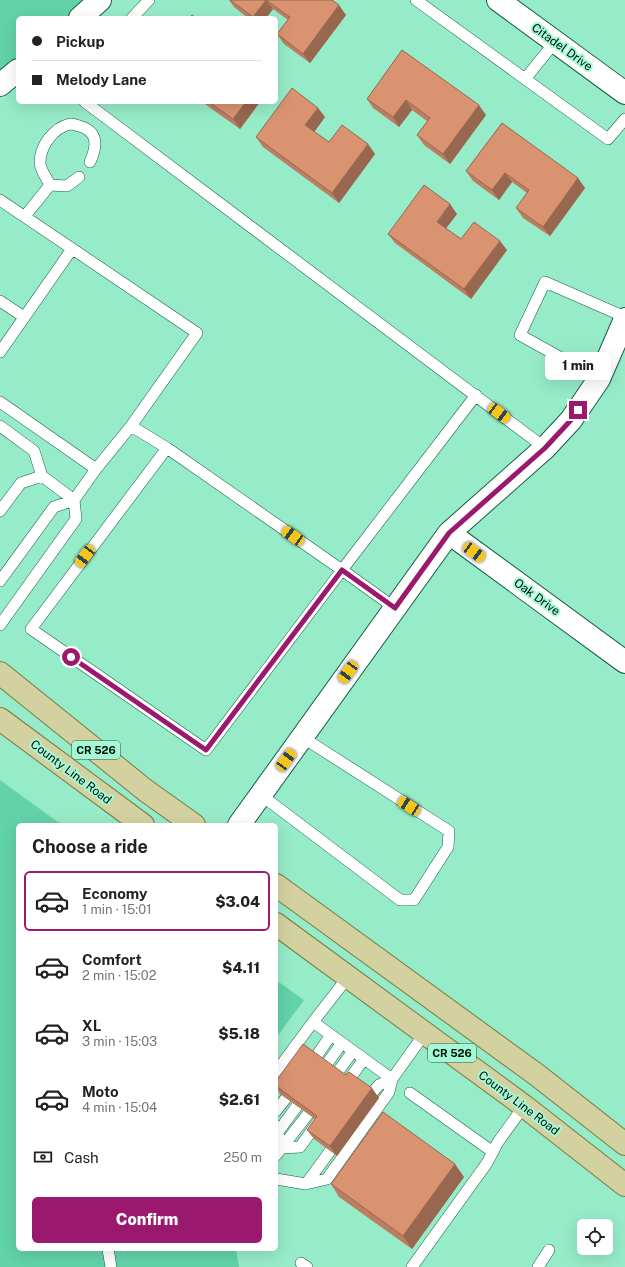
<!DOCTYPE html>
<meta charset="utf-8">
<style>
:root{--surface:#fff;--page:#f6f6f6;--text:#222;--muted:#767676;--line:#e0e0e0;--accent:#9a196e}
body{margin:0;font-family:"Public Sans",sans-serif;background:var(--page);color:var(--text);height:100vh;display:flex;flex-direction:column;font-size:15px;white-space:nowrap}
*{box-sizing:border-box;margin:0}
p{font-size:13px;color:var(--muted)}
.icon{flex:none;width:22px;height:22px;fill:none;stroke:currentColor;stroke-width:2;stroke-linecap:round;stroke-linejoin:round}
.map{position:relative;flex:1;overflow:hidden}
.sheet{position:absolute;left:16px;top:823px;width:262px;height:428px;display:flex;flex-direction:column;background:var(--surface);border-radius:6px;box-shadow:0 4px 16px #0002}
.sheet>*{flex:none}
.banner{position:absolute;left:16px;top:16px;width:262px;height:88px;border-radius:6px;box-shadow:0 4px 16px #0002;display:grid;align-content:center;height:88px;padding:0 16px;background:var(--surface)}
.controls{position:absolute;left:577px;top:1219px;display:grid;gap:8px}
.controls a{display:grid;place-items:center;width:36px;height:36px;border-radius:6px;background:var(--surface);box-shadow:0 4px 16px #0002;font-size:20px}
.end{position:absolute;width:18px;height:18px;margin:-9px;border:5px solid #9a196e;background:#fff;box-shadow:0 0 0 2px #fff}
.from{border-radius:50%}
.bubble{position:absolute;height:28px;border-radius:6px;background:var(--surface);box-shadow:0 4px 16px #0002;font-size:13px;font-weight:800;line-height:28px;text-align:center}
.car{position:absolute;width:12px;height:24px;margin:-12px -6px;border-radius:5px;box-shadow:0 0 3px 1px #0007;background:linear-gradient(#f5c518 24%,#345 0 40%,#f5c518 0 76%,#345 0 86%,#f5c518 0)}
.banner b{display:flex;align-items:center;gap:14px;height:38px;font-size:15px}
.banner b+b{border-top:1px solid var(--line)}
.banner i{width:10px;height:10px;background:var(--text)}
ul{padding:0;list-style:none}
li{display:flex;align-items:center;gap:12px;height:60px;margin:0 8px 6px;padding:0 8px;border:2px solid transparent;border-radius:6px}
li div{flex:1}
li b{display:block;font-size:15px}
li em{font-style:normal;font-weight:800}
li.selected{border-color:var(--accent)}
li>.icon{width:36px;height:36px;stroke-width:1.5}
h2{padding:0 16px;font-size:18px;line-height:48px}
.pay{display:flex;align-items:center;gap:10px;height:44px;padding:0 16px;font-size:15px}
.pay p{margin-inline-start:auto}
.action{display:flex;gap:8px;margin-top:auto;padding:8px 16px}
.action a{flex:1;height:46px;border-radius:6px;background:var(--accent);color:#fff;font-size:16px;font-weight:800;line-height:46px;text-align:center}
.map>svg:first-child{display:block}
.green{fill:#62d2a9}
.lines{fill:none;stroke-linecap:round;stroke-linejoin:round}
.lane-casing{stroke:#185c46;stroke-width:12}
.street-casing{stroke:#185c46;stroke-width:24}
.secondary-casing{stroke:#185c46;stroke-width:24}
.primary-casing{stroke:#777b42;stroke-width:24}
.lane{stroke:#fff;stroke-width:11}
.street{stroke:#fff;stroke-width:22}
.secondary{stroke:#fff;stroke-width:22}
.primary{stroke:#d4d1a0;stroke-width:22}
.wall{fill:#bb7e61}
.shaded-wall{fill:#98674f}
.building{fill:#d99371;stroke:#98674f}
.route{stroke:#9a196e;stroke-width:5}
.labels{text-anchor:middle;dominant-baseline:central;stroke-width:4;stroke-linejoin:round;paint-order:stroke}
.shield{fill:#a3f9d5;stroke:#315746;stroke-width:1}
.shield-label{font-size:11px;font-weight:bold;fill:#001209}
.street-label{font-size:12px;fill:#001209;stroke:#a3f9d5}
</style>
<div class="map">
<svg width="625" height="1267" viewBox="0 0 625 1267">
<rect width="100%" height="100%" fill="#96ebc8"/>
<path class="green" d="M 0,0 L 87,0 L 69,18 L 18,18 L 18,69 L 0,87 Z
M 0,780 L 62,825 L 18,825 L 18,1249 L 236,1249 L 239,1267 L 0,1267 Z
M 276,980 L 304,1000 L 276,1038 Z"/>
<g class="lines">
<g class="lane-casing">
<path id="lane" d="M 416,0 L 608,139 L 625,119
M 132,18 L 149,0
M 525,79 L 555,42
M 85,102 L 545,448
M 79,177 L 67,186 L 50,185 C 47,179 40,169 40,163 C 40,146 53,128 70,124 C 72,124 76,125 79,126 C 99,131 97,147 90,162
M 0,200 L 197,333 L 131,426 L 167,448
M 25,216 L 50,185
M 0,301 L 24,317
M 0,352 L 72,249
M 599,379 L 520,335 L 545,282 L 625,317
M 0,402 L 96,469 L 74,500 L 54,507 L 0,581
M 0,426 L 34,451 L 42,476 L 74,500 L 76,519 L 0,625
M 96,469 L 131,426
M 0,511 L 21,483 L 42,476
M 395,608 L 342,570 L 206,750 L 31,629 L 167,448 L 342,570 L 476,395
M 261,795 L 400,900 L 414,900 L 448,847 L 449,831 L 302,737
M 313,1022 L 392,1079 L 379,1085 L 372,1093
M 315,1058 L 331,1035
M 326,1065 L 342,1043
M 276,1072 L 313,1022 L 348,977
M 337,1073 L 353,1051
M 348,1081 L 364,1059
M 410,1093 L 493,1152
M 276,1111 L 286,1098
M 276,1126 L 282,1148 L 300,1147 L 318,1122
M 278,1132 L 297,1106
M 276,1155 L 308,1114
M 276,1179 L 306,1184 L 327,1179 L 389,1092 L 392,1079 L 425,1033
M 306,1184 L 330,1151
M 108,1249 L 111,1267
M 301,1263 L 307,1267
M 412,1267 L 487,1163 L 498,1142 L 524,1106
M 538,1267 L 549,1250"/>
</g>
<g class="street-casing">
<path id="street" d="M 498,0 L 625,93
M 449,533 L 625,662
M 239,825 L 449,533 L 545,448 L 571,420 L 599,379 L 625,319"/>
</g>
<g class="secondary-casing">
<path id="secondary" d="M 80,18 L 100,0
M 0,85 L 18,70"/>
</g>
<g class="primary-casing">
<path id="primary" d="M 0,673 L 145,790 L 194,825
M 0,719 L 143,825
M 276,885 L 537,1075 L 625,1144
M 276,924 L 524,1106 L 625,1185"/>
</g>
<use href="#lane" class="lane"/>
<use href="#street" class="street"/>
<use href="#secondary" class="secondary"/>
<use href="#primary" class="primary"/>
</g>
<path class="wall" d="M 229,0 L 332,0 L 346,15 L 310,63 L 284,44 L 277,34 L 288,20 L 273,9 L 266,18 L 248,18 L 234,7 Z
M 402,50 L 486,115 L 450,164 L 424,145 L 417,135 L 427,121 L 412,110 L 399,127 L 373,108 L 367,99 Z
M 202,102 L 260,102 L 240,129 Z
M 325,117 L 314,132 L 329,142 L 375,154 L 339,203 L 263,147 L 256,137 Z
M 502,123 L 585,188 L 550,236 L 523,218 L 516,208 L 527,193 L 512,182 L 499,200 L 473,181 L 466,171 Z
M 457,214 L 446,228 L 461,239 L 507,250 L 471,299 L 395,243 L 388,234 Z
M 346,1075 L 379,1098 L 337,1156 L 314,1139 L 307,1130 L 315,1119 L 280,1094 L 276,1088 L 276,1081 Z
M 464,1177 L 412,1249 L 339,1197 L 331,1184 Z"/>
<path class="shaded-wall" d="M 266,0 L 273,9 L 266,18 L 254,18 L 253,17 Z
M 339,5 L 346,15 L 310,63 L 303,54 Z
M 406,100 L 412,110 L 399,127 L 393,117 Z
M 246,102 L 260,102 L 240,129 L 233,119 Z
M 479,105 L 486,115 L 450,164 L 443,154 Z
M 318,108 L 325,117 L 312,135 L 305,125 Z
M 368,144 L 375,154 L 339,203 L 332,193 Z
M 505,173 L 512,182 L 499,200 L 492,190 Z
M 578,178 L 585,188 L 550,236 L 543,227 Z
M 450,204 L 457,214 L 444,231 L 437,222 Z
M 500,241 L 507,250 L 471,299 L 464,289 Z
M 372,1088 L 379,1098 L 337,1156 L 330,1146 Z
M 455,1164 L 464,1177 L 412,1249 L 403,1236 Z"/>
<path class="building" d="M 230,0 L 266,0 L 253,17 Z
M 266,0 L 332,0 L 339,5 L 303,54 L 277,34 L 290,17 Z
M 192,15 L 196,18 L 190,18 Z
M 402,50 L 479,105 L 443,154 L 417,135 L 430,118 L 406,100 L 393,117 L 367,99 Z
M 292,88 L 318,108 L 305,125 L 329,142 L 342,125 L 368,144 L 332,193 L 256,137 Z
M 209,102 L 246,102 L 233,119 Z
M 502,123 L 578,178 L 543,227 L 516,208 L 529,190 L 505,173 L 492,190 L 466,171 Z
M 424,185 L 450,204 L 437,222 L 461,239 L 474,222 L 500,241 L 464,289 L 388,234 Z
M 303,1044 L 346,1075 L 349,1072 L 372,1088 L 330,1146 L 307,1130 L 317,1116 L 276,1086 L 276,1081 Z
M 383,1112 L 455,1164 L 403,1236 L 331,1184 Z"/>
<g class="lines">
<path class="route" d="M 71,657 L 206,750 L 342,570 L 395,608 L 449,533 L 545,448 L 571,420 L 578,410"/>
</g>
<g class="labels">
<g class="shield">
<rect x="72" y="741" width="48" height="18" rx="3"/>
<rect x="428" y="1044" width="48" height="18" rx="3"/>
</g>
<g class="shield-label">
<text x="96" y="750">CR 526</text>
<text x="452" y="1053">CR 526</text>
</g>
<g class="street-label">
<text transform="translate(562 47) rotate(36)">Citadel Drive</text>
<text transform="translate(537 597) rotate(36)">Oak Drive</text>
<text transform="translate(71 772) rotate(37)">County Line Road</text>
<text transform="translate(519 1103) rotate(37)">County Line Road</text>
</g>
</g>
</svg>
<div class="controls">
<a><svg class="icon" aria-label="locate" viewBox="0 0 24 24"><circle cx="12" cy="12" r="6"/><path d="M12 2v4M12 18v4M2 12h4M18 12h4"/></svg></a>
</div>
<i class="end from" style="left:71px;top:657px"></i>
<i class="end" style="left:578px;top:410px"></i>
<div class="bubble" style="left:545px;top:352px;width:66px">1 min</div>
<i class="car" style="left:499px;top:413px;rotate:127deg"></i>
<i class="car" style="left:293px;top:536px;rotate:305deg"></i>
<i class="car" style="left:474px;top:552px;rotate:126deg"></i>
<i class="car" style="left:85px;top:556px;rotate:217deg"></i>
<i class="car" style="left:348px;top:672px;rotate:216deg"></i>
<i class="car" style="left:286px;top:760px;rotate:36deg"></i>
<i class="car" style="left:409px;top:806px;rotate:303deg"></i>
<div class="banner">
<b><i class="from"></i>Pickup</b>
<b><i></i>Melody Lane</b>
</div>
<section class="sheet">
<h2>Choose a ride</h2>
<ul>
<li class="selected"><svg class="icon" aria-label="car" viewBox="0 0 24 24"><path d="M5 17H2v-5l4-1 3-4h7l3 4 3 1v5h-3M9 17h6M6 11h13"/><circle cx="7" cy="17" r="2"/><circle cx="17" cy="17" r="2"/></svg><div><b>Economy</b><p>1 min · 15:01</p></div><em>$3.04</em></li>
<li><svg class="icon" aria-label="car" viewBox="0 0 24 24"><path d="M5 17H2v-5l4-1 3-4h7l3 4 3 1v5h-3M9 17h6M6 11h13"/><circle cx="7" cy="17" r="2"/><circle cx="17" cy="17" r="2"/></svg><div><b>Comfort</b><p>2 min · 15:02</p></div><em>$4.11</em></li>
<li><svg class="icon" aria-label="car" viewBox="0 0 24 24"><path d="M5 17H2v-5l4-1 3-4h7l3 4 3 1v5h-3M9 17h6M6 11h13"/><circle cx="7" cy="17" r="2"/><circle cx="17" cy="17" r="2"/></svg><div><b>XL</b><p>3 min · 15:03</p></div><em>$5.18</em></li>
<li><svg class="icon" aria-label="car" viewBox="0 0 24 24"><path d="M5 17H2v-5l4-1 3-4h7l3 4 3 1v5h-3M9 17h6M6 11h13"/><circle cx="7" cy="17" r="2"/><circle cx="17" cy="17" r="2"/></svg><div><b>Moto</b><p>4 min · 15:04</p></div><em>$2.61</em></li>
</ul>
<div class="pay"><svg class="icon" aria-label="cash" viewBox="0 0 24 24"><path d="M3 7h18v10H3z"/><circle cx="12" cy="12" r="2"/></svg>Cash<p>250 m</p></div>
<div class="action"><a>Confirm</a></div>
</section>
</div>
